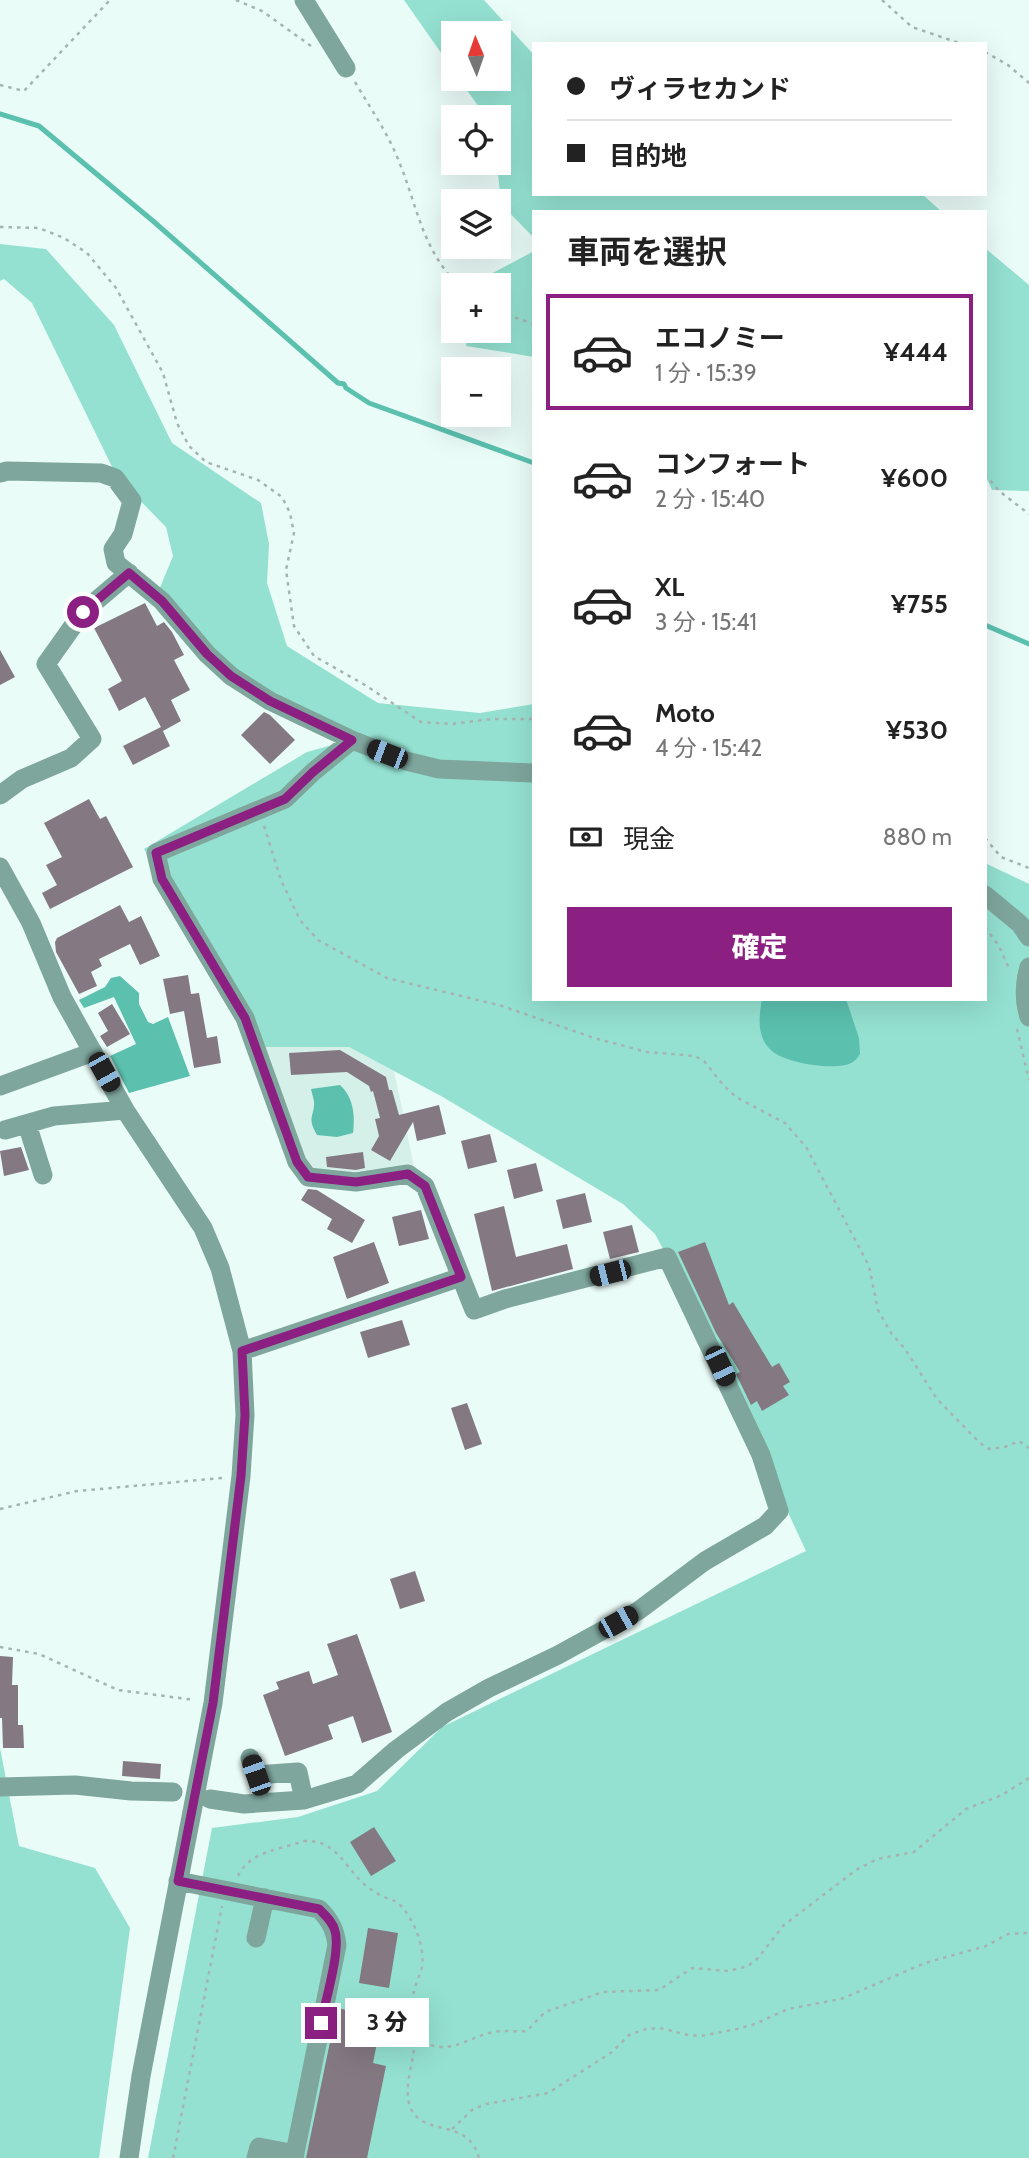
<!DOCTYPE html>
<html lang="ja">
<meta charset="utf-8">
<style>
:root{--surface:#fff;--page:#f2f2f2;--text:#222;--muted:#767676;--line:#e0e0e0;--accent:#8c1f82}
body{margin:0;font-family:Cabin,"Noto Sans JP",sans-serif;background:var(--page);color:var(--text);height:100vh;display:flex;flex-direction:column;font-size:26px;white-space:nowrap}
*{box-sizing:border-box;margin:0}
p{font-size:23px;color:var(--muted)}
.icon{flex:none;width:38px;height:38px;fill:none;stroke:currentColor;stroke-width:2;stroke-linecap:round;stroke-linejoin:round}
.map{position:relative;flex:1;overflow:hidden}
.panel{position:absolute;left:532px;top:210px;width:455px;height:791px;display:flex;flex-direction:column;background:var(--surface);border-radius:0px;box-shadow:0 7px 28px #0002}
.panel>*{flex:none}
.top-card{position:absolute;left:532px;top:42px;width:455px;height:154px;border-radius:0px;box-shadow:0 7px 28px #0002;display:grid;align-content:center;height:154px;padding:0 35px;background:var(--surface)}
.needle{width:46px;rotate:358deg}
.tools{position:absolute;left:441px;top:21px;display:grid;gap:14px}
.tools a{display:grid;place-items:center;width:70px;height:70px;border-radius:0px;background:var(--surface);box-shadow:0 7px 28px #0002;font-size:35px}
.end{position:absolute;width:32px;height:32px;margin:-16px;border:9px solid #8c1f82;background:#fff;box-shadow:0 0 0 4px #fff}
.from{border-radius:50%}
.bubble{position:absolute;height:49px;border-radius:0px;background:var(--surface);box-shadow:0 7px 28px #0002;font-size:23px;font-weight:800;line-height:49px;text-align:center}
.car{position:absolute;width:21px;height:42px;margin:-21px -10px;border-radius:9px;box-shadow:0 0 5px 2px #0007;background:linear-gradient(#222 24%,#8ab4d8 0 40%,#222 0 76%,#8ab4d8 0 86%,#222 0)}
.top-card b{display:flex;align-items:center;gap:24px;height:66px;font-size:26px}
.top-card b+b{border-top:2px solid var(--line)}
.top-card i{width:18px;height:18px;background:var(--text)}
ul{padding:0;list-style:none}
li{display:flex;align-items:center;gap:21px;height:116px;margin:0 14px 10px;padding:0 21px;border:4px solid transparent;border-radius:0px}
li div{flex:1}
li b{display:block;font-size:26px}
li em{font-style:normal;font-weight:800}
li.on{border-color:var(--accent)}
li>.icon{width:63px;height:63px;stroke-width:1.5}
h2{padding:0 35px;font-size:32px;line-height:84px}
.pay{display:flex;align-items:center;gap:18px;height:77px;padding:0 35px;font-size:26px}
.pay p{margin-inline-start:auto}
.primary-button{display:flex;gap:14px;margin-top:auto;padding:14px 35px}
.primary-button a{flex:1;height:80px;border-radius:0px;background:var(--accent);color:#fff;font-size:28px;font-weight:800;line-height:80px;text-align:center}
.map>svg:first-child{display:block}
.built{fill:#d5f0e9}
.green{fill:#94e1d1}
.water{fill:#5bc0ae}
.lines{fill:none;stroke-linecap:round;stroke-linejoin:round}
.stream{stroke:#5bc0ae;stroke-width:5}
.building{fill:#847982}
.path{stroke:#a6b4b1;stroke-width:2.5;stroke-dasharray:3.5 5;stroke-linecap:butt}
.minor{stroke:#7ea69d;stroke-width:19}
.route{stroke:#8c1f82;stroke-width:9}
</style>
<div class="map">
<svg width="1029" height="2158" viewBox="0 0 1029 2158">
<rect width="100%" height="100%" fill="#eafcf8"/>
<path class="built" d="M 262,1047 L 349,1047 L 394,1071 L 414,1166 L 366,1183 L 304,1174 Z"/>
<path class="green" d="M 404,0 L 484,0 L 534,55 L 534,194 L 922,194 L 942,212 L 534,212 L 534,238 L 501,204 L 497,163 L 499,117 L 486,117 L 459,79 L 499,79 L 499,33 L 453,33 L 453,70 Z
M 0,244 L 46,249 L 114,325 L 172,443 L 261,503 L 269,544 L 267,583 L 287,646 L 378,703 L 480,713 L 534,704 L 534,999 L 985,999 L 985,863 L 1029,884 L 1029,2158 L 148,2158 L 212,1828 L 298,1817 L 377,1791 L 442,1727 L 806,1551 L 679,1279 L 655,1234 L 623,1204 L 441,1096 L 349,1047 L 262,1047 L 144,849 L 307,752 L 350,740 L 221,670 L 157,595 L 173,556 L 166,527 L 117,477 L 32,303 L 4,279 L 0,281 Z
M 985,248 L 1029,285 L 1029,491 L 992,490 L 985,475 Z
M 534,251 L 534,357 L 466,346 L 469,331 L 499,331 L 499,285 L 478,285 L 478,281 Z
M 0,1748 L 19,1846 L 95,1868 L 130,1928 L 99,2158 L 0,2158 Z"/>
<path class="water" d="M 120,976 L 139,993 L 139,1004 L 148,1022 L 153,1024 L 168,1017 L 190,1076 L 129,1093 L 110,1056 L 136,1044 L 114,997 L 84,1008 L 79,1000 L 105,987 L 111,978 Z
M 762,999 L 846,999 L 859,1038 L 860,1054 C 858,1057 856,1060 853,1062 C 838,1072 785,1063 772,1051 C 756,1037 759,1017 762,999 Z
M 340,1085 C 354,1098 355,1115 353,1133 L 337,1137 L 317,1135 C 306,1116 315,1117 314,1101 C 313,1097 312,1093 311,1089 Z"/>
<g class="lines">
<path class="stream" d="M 0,114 L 39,126 L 153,221 L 338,383 L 344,384 L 346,388 L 369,403 L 534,463
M 985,625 L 1029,644"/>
</g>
<path class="building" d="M 145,603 L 157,626 L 164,622 L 172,632 L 184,655 L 174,660 L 190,690 L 171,700 L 181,721 L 163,731 L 145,697 L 119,711 L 108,689 L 122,681 L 94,628 Z
M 0,650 L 15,677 L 0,685 Z
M 264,712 L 270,715 L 295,740 L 270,764 L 241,735 Z
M 161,727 L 170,746 L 133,765 L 123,746 Z
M 89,799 L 100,819 L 106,816 L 133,867 L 50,909 L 42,893 L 57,885 L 46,865 L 62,857 L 44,823 Z
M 120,905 L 129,922 L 141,916 L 160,956 L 140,965 L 130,944 L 99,959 L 102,966 L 91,972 L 97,986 L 79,994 L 56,952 L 55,942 L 57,938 Z
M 188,975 L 191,994 L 199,993 L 207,1038 L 217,1036 L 221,1063 L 194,1068 L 184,1011 L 170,1014 L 163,979 Z
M 112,1004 L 130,1034 L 107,1047 L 100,1036 L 108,1031 L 98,1013 Z
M 340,1050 L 386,1077 L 389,1090 L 392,1090 L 399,1115 L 439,1105 L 446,1134 L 417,1141 L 413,1122 L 390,1161 L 371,1150 L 379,1136 L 375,1119 L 380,1118 L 373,1091 L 371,1092 L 369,1086 L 347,1072 L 291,1075 L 289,1053 Z
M 490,1134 L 497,1162 L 468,1169 L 461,1141 Z
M 21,1147 L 29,1170 L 4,1176 L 0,1151 Z
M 363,1152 L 365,1168 L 356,1170 L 327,1167 L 326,1157 Z
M 536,1163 L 543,1191 L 514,1199 L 507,1170 Z
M 308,1189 L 317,1190 L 365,1220 L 352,1243 L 327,1229 L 332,1219 L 301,1200 Z
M 585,1193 L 592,1222 L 563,1229 L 556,1200 Z
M 504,1206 L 516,1257 L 567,1244 L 573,1269 L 492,1291 L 474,1214 Z
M 421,1210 L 429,1239 L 399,1246 L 392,1217 Z
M 632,1225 L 639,1252 L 610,1259 L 603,1232 Z
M 374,1242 L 389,1283 L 347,1299 L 333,1257 Z
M 705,1242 L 729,1305 L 733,1302 L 772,1367 L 779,1363 L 790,1382 L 783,1386 L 789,1395 L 762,1411 L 757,1401 L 751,1405 L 736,1374 L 740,1372 L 716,1333 L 678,1252 Z
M 402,1320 L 410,1345 L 368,1358 L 360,1332 Z
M 467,1403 L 482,1444 L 465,1450 L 451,1408 Z
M 415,1571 L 425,1601 L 400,1609 L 390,1579 Z
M 357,1634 L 392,1732 L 362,1743 L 353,1716 L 328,1725 L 333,1739 L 285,1756 L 263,1695 L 279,1689 L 276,1682 L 309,1671 L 313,1684 L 338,1675 L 327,1644 Z
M 0,1656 L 13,1657 L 12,1685 L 18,1685 L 18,1725 L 23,1725 L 24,1748 L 3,1748 L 2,1718 L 0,1718 Z
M 123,1761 L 161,1764 L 160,1779 L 122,1776 Z
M 374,1827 L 396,1861 L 371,1876 L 350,1842 Z
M 368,1928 L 398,1933 L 389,1988 L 359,1983 Z
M 337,2008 L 382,2017 L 373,2063 L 386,2066 L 367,2158 L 306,2158 Z"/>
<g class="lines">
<path class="path" d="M 236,0 L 262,11 L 311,46
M 882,0 L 912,27 L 962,44
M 985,52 L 1008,65 L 1029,83
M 355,82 C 371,109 389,135 400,164 C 418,209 422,248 458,285
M 0,85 L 24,91 L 110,0
M 0,227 L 39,228 L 64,238 L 87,253 L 116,288 L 163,373 L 177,423 L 189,446 L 206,462 L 258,480 L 282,497 L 290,513 L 294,533 L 286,570 L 294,626 L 314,656 L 365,685 L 421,722 L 452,724 L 492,719 L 534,719
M 499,312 L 534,324
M 985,474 L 999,491 L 1029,514
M 264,826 L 281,880 L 300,920 L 318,940 L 387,978 L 502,1006 L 594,1038 L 647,1052 L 695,1056 L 704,1061 L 724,1086 L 736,1097 L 785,1123 L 806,1147 L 869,1266 L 878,1310 L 891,1333 L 905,1349 L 937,1399 L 980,1443 L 989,1449 L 1005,1447 L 1019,1441 L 1029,1448
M 985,838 L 1001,857 L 1029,868
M 985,927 L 999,946 L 1010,971
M 1017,1029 L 1029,1080
M 0,1509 L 77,1491 L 222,1478
M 0,1647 L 39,1654 L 118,1690 L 195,1700
M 238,1876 C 250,1851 279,1850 304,1841 C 336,1840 342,1863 362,1882 C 369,1889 379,1895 389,1899 C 393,1901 395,1900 398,1903 C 414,1917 427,1951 421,1971 C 418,1980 414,1987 413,1997 C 412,2016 416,2035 413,2055 C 411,2070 405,2088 409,2103 C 419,2140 468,2115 479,2158
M 416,2037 C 446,2059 463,2039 493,2032 C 504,2030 516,2032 527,2031 L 545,2012 L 603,1992 L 659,1990 L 692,1968 L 729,1971 L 748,1966 L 758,1958 L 784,1925 L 856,1870 L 877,1859 L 914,1852 L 966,1809 L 1002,1795 L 1029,1778
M 452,2129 L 472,2110 L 486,2104 L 548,2093 L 612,2052 L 629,2035 L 646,2029 L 660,2028 L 688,2035 L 701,2036 L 737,2029 L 755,2024 L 788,2009 L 841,1999 L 925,1963 L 986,1946 L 1008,1934 L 1029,1933
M 173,2158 L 222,1906"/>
<path class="minor" d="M 304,0 L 346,68
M 0,473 L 7,471 L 101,473 L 115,478 L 132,501 L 123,534 L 113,549 L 116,563 L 162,601 L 207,654 L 231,676 L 270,701 L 352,740 L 406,761 L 439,769 L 534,773
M 0,795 L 22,779 L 71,758 L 92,739 L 46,664 L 83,612 L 129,573
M 0,867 L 31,923 L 62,997 L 125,1110 L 203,1228 L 220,1268 L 242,1351 L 245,1415 L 241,1476 L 213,1703 L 141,2076 L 129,2158
M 985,895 L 1020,924 L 1029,937
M 1029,967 C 1024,984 1024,1001 1029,1017
M 0,1086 L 93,1052
M 27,1124 L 43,1175
M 5,1130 L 54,1116 L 125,1110
M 242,1351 L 461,1277
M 250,1758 L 256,1775 L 298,1772 L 304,1800
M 0,1787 L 75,1785 L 131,1791 L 173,1792
M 210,1799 L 244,1804 L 304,1800 L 357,1784 L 396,1750 L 447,1712 L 489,1688 L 558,1655 L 638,1611 L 705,1561 L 765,1526 L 779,1511 L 761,1455 L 667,1257 L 505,1299 L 474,1310 L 425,1186 L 408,1174 L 356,1182 L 308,1177 L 297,1162 L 245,1018 L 162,879 L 156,853 L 285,799 L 313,772 L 352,740
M 178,1881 L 319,1909 C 330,1920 335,1929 337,1945 L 294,2158
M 256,1938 L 265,1898
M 256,2158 L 259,2147 L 295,2154"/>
</g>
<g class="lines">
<path class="route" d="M 83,612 L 129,573 L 162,601 L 207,654 L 231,676 L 270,701 L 352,740 L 313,772 L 285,799 L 156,853 L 162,879 L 245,1018 L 297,1162 L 308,1177 L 356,1182 L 408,1174 L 425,1186 L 461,1277 L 242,1351 L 245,1415 L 241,1476 L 213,1703 L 178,1881 L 319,1909 C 325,1915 333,1922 335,1931 C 341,1950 325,2002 321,2023"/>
</g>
</svg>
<div class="tools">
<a><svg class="needle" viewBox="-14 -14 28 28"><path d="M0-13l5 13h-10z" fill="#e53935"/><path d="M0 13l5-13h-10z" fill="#767676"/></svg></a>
<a><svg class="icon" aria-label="locate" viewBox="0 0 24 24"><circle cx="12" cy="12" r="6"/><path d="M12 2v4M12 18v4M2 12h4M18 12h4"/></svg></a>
<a><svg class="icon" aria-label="layers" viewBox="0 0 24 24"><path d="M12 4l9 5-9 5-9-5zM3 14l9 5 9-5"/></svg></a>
<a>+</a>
<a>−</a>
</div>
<i class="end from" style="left:83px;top:612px"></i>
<i class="end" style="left:321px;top:2023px"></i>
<div class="bubble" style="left:345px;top:1998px;width:84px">3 分</div>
<i class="car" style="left:387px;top:754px;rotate:291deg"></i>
<i class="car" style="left:104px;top:1072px;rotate:151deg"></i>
<i class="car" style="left:610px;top:1273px;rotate:256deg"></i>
<i class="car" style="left:720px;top:1366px;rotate:155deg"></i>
<i class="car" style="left:618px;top:1622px;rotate:61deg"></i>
<i class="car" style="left:256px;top:1775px;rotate:341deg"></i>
<div class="top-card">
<b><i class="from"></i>ヴィラセカンド</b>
<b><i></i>目的地</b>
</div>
<section class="panel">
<h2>車両を選択</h2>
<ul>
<li class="on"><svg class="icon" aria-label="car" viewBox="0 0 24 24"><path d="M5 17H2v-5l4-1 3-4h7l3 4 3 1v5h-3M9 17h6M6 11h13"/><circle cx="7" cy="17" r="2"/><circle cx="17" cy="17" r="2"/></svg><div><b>エコノミー</b><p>1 分 · 15:39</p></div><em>¥444</em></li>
<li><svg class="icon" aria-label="car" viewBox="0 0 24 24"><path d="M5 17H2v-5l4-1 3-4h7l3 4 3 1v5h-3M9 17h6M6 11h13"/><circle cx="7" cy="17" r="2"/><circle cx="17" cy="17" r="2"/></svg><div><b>コンフォート</b><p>2 分 · 15:40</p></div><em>¥600</em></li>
<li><svg class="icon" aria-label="car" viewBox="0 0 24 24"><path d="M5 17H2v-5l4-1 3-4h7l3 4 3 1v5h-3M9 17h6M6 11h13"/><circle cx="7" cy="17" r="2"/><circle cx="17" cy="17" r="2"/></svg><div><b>XL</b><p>3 分 · 15:41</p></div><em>¥755</em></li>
<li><svg class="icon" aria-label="car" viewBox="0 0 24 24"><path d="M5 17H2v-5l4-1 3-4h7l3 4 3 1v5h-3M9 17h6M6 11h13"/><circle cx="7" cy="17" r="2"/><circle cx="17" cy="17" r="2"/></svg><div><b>Moto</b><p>4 分 · 15:42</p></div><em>¥530</em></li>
</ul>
<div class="pay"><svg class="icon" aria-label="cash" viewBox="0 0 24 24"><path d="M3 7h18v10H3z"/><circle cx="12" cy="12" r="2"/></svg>現金<p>880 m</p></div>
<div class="primary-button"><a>確定</a></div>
</section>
</div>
